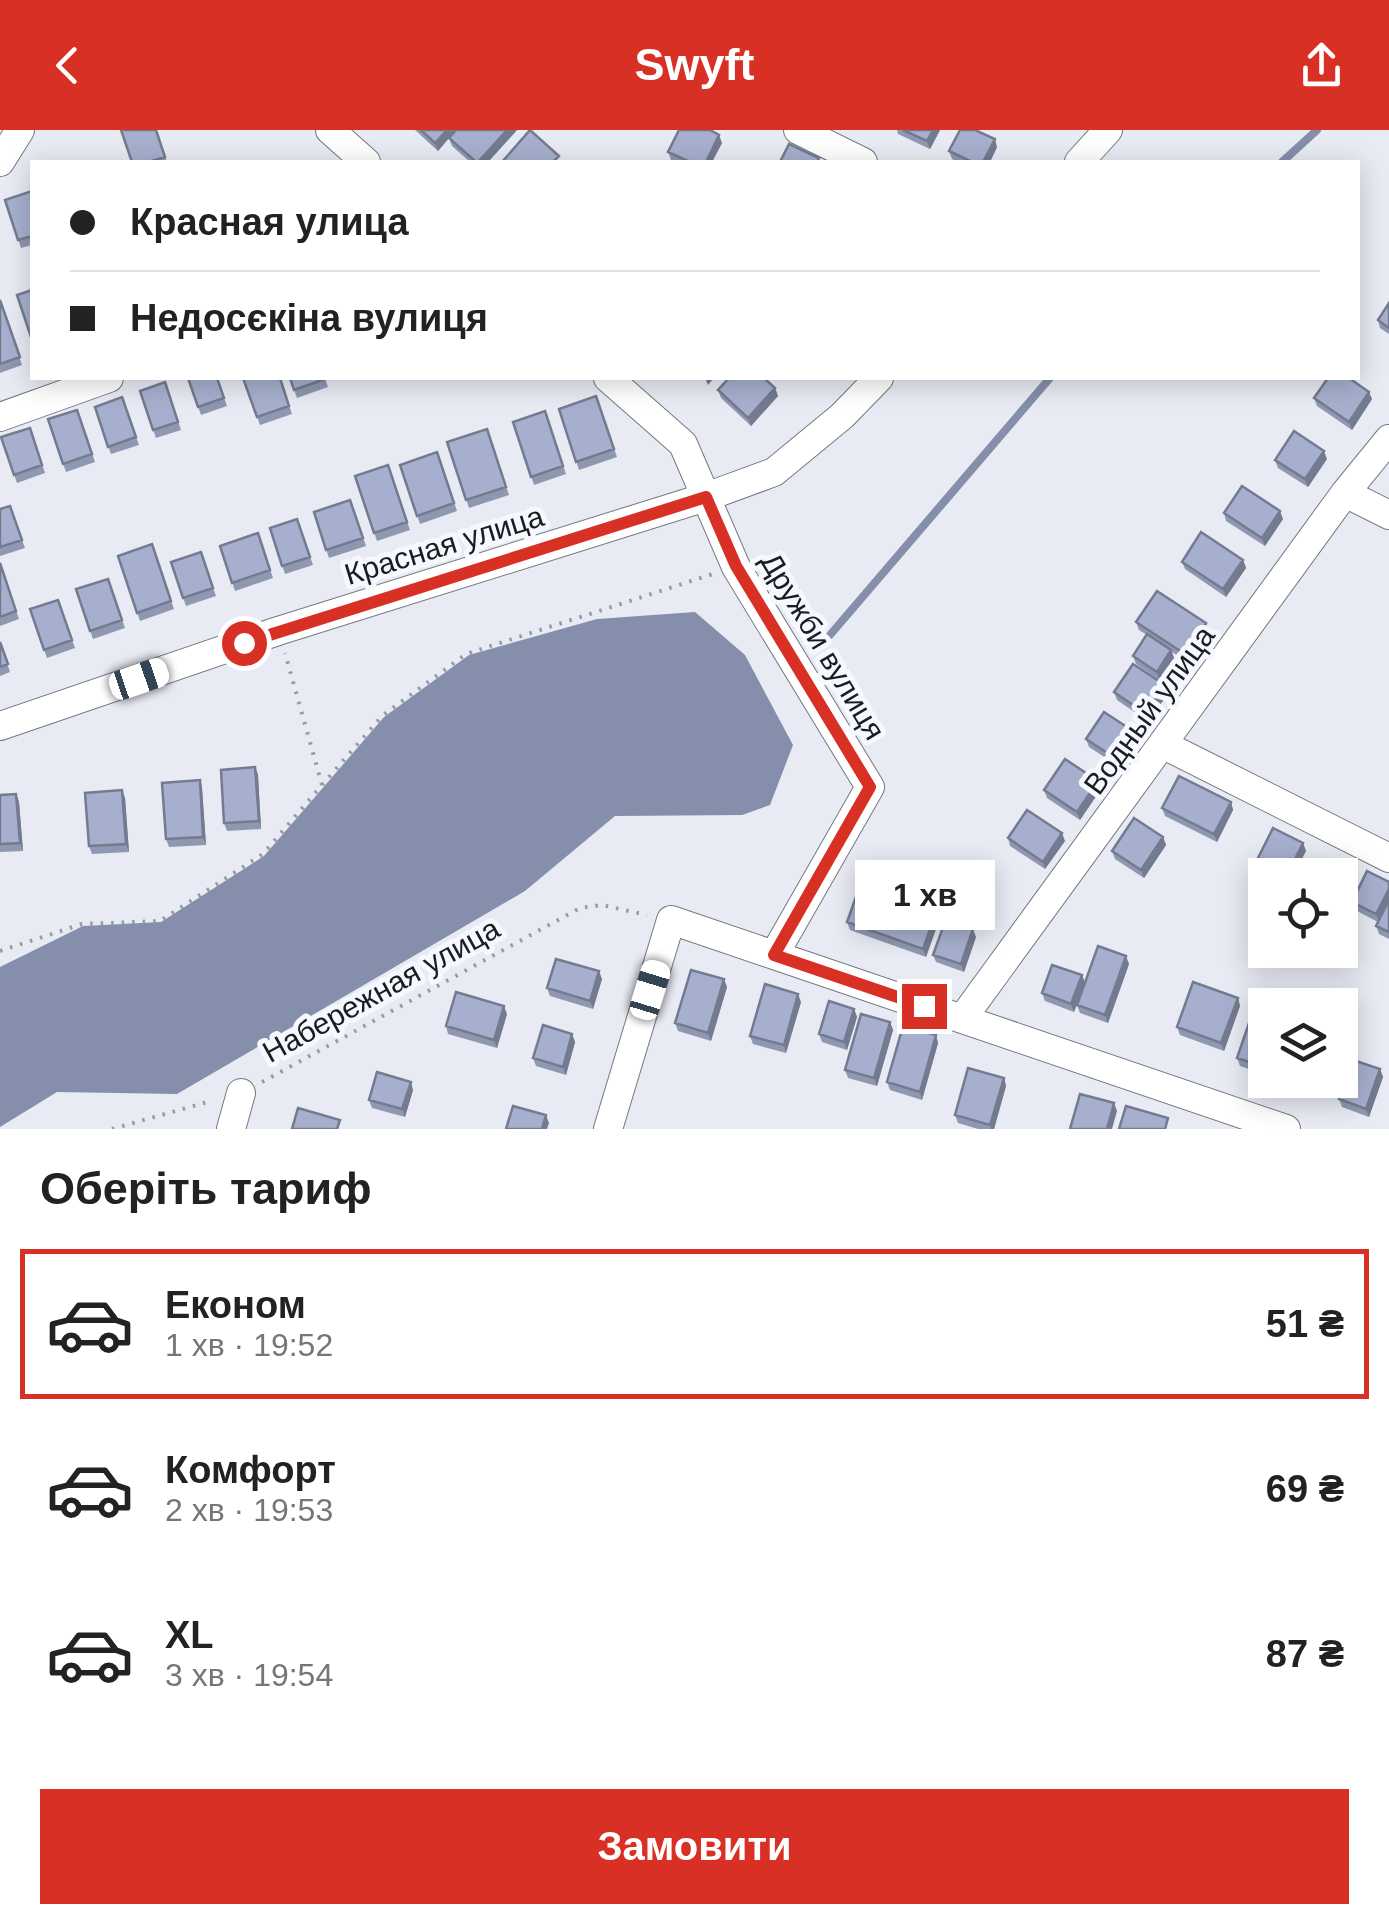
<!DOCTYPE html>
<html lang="uk">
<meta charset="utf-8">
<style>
:root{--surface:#fff;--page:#f2f2f2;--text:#222;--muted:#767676;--line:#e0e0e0;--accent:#d93025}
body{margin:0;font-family:Arial,sans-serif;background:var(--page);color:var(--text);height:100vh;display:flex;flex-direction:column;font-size:38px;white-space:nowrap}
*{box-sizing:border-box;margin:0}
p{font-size:32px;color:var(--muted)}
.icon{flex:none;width:55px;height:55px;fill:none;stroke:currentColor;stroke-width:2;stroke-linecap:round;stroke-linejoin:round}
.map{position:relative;height:999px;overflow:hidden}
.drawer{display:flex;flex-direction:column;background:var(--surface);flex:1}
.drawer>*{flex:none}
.top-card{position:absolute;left:30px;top:30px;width:1330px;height:220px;border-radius:0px;box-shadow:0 5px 25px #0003;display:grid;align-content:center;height:220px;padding:0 40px;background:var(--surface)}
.buttons{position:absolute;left:1248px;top:728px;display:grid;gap:20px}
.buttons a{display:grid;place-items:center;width:110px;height:110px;border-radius:0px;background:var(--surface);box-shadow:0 5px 25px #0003;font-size:50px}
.end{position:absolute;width:45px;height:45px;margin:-22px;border:12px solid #d93025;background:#fff;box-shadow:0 0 0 5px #fff}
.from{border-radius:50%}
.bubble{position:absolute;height:70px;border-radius:0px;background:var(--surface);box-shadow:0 5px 25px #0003;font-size:32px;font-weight:700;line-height:70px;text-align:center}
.car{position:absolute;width:30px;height:60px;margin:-30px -15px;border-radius:12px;box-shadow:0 0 8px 2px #0007;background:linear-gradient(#fff 24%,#345 0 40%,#fff 0 76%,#345 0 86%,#fff 0)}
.top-card b{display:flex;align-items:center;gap:35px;height:95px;font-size:38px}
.top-card b+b{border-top:2px solid var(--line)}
.top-card i{width:25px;height:25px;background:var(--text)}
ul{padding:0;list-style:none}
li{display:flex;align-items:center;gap:30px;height:150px;margin:0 20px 15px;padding:0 20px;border:5px solid transparent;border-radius:0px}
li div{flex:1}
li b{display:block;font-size:38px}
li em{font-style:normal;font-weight:700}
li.on{border-color:var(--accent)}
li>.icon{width:90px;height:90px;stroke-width:1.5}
h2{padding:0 40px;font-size:45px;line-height:120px}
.primary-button{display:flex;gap:20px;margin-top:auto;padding:20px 40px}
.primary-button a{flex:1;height:115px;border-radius:0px;background:var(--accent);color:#fff;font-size:40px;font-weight:700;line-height:115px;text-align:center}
header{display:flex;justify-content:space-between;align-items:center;height:130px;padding:0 40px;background:var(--accent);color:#fff;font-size:45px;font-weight:700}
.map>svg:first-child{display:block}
.water{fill:#858eab}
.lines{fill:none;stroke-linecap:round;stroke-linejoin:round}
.stream{stroke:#858eab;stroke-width:8}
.minor-casing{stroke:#767880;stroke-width:30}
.path{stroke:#979aa0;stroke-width:4;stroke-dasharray:2.5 8;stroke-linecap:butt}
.minor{stroke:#fff;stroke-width:28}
.wall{fill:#8f97b1}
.shaded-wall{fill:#747b90}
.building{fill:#a6b0ce;stroke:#747b90;stroke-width:2.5}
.route{stroke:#d93025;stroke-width:12}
.labels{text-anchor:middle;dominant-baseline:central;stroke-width:10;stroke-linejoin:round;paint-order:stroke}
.street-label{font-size:30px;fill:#1b1c1f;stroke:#f6f8ff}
</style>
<header><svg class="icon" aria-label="back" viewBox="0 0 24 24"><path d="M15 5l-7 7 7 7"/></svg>Swyft<svg class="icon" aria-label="share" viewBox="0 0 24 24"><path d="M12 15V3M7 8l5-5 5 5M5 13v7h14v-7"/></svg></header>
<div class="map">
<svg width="1389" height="999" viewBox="0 0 1389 999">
<rect width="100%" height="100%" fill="#e8ebf3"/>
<path class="water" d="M 695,482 L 745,525 L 793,615 L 770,675 L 742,685 L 615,686 L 525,761 L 177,964 L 57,962 L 0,997 L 0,837 L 83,796 L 161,792 L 264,726 L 384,587 L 469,525 L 597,489 Z"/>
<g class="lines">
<path class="stream" d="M 1282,32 L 1317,0
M 830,505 L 1050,248"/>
<g class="minor-casing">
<path id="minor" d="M 330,0 L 366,32
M 798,0 L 863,32
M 0,32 L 20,0
M 1079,32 L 1108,0
M 608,248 L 683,314 L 736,437 L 870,657 L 774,825 L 671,790 L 608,999
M 0,287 L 109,248
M 1345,363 L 1389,385
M 0,596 L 278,501 L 706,367 L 774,342 L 842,286 L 879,248
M 1164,615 L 1389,728
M 774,825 L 1286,999
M 962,889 L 1345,363 L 1389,309
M 231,999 L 241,963"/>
</g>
<path class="path" d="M 322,655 L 382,586 L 466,524 L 713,444
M 0,821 L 82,794 L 160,791 L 263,724 L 322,655 L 285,523
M 262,952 L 580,778 L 602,775 L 647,785
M 112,999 L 211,971"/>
<use href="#minor" class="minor"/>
</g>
<path class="wall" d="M 156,0 L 167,32 L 132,32 Z
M 415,0 L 517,0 L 488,32 L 470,32 L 452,16 L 449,8 L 438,21 Z
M 897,0 L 940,0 L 930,19 L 898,4 Z
M 722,13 L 712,32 L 677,32 L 671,30 L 668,22 Z
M 997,17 L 990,32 L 959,32 L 952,29 L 949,21 Z
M 32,61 L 32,115 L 21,118 L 5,70 Z
M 0,170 L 22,235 L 0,243 Z
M 1389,173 L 1389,204 L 1380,198 L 1378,190 Z
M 188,248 L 217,248 L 227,276 L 201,285 Z
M 243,248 L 280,248 L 292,284 L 260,295 Z
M 290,248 L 325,248 L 328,257 L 297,268 Z
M 165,252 L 181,300 L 156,308 L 140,261 Z
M 775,258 L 778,266 L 751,296 L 721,268 L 718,260 Z
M 596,266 L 617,327 L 579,340 L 559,279 Z
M 122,267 L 139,315 L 111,324 L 95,277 Z
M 1314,268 L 1372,269 L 1352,300 L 1317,276 Z
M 77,280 L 95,332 L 66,342 L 48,289 Z
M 545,281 L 566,344 L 534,355 L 513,292 Z
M 30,298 L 45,343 L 17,353 L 1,307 Z
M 487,299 L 509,365 L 469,378 L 447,312 Z
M 437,322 L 457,381 L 420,394 L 400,335 Z
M 1327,329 L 1308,357 L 1278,338 L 1275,330 Z
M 388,335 L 410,400 L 377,411 L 355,346 Z
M 350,370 L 366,416 L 329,428 L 314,382 Z
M 10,376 L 25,418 L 0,426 L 0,379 Z
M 1224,383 L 1283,389 L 1265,416 L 1226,391 Z
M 297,389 L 313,435 L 285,444 L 270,398 Z
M 258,403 L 273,448 L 235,461 L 220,416 Z
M 152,414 L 174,479 L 140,491 L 118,426 Z
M 201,422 L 216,466 L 186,476 L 171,432 Z
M 1243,430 L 1246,438 L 1226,467 L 1185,439 L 1182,432 Z
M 0,433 L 19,489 L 0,496 Z
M 108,449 L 125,498 L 93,509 L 76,459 Z
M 58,470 L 75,518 L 47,528 L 30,479 Z
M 1136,492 L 1206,493 L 1208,501 L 1188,532 L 1172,522 L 1174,528 L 1159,550 L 1136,534 L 1133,526 L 1147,505 L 1139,500 Z
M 0,512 L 10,542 L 0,546 Z
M 1165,555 L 1168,563 L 1149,592 L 1117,570 L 1114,562 Z
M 1086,609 L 1136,609 L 1118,636 L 1089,617 Z
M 255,637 L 258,645 L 261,699 L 227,701 L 224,693 Z
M 200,650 L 202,658 L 206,715 L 169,717 L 166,709 Z
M 1098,651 L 1101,659 L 1080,690 L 1047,668 L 1044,660 Z
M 122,660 L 125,668 L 129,722 L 92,724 L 89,716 Z
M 16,664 L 19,672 L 23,721 L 0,722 L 0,665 Z
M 1231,672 L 1233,680 L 1217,712 L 1165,686 L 1162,678 Z
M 1163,707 L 1166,715 L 1144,748 L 1115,729 L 1112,721 Z
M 1008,708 L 1065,711 L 1045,739 L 1010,716 Z
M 1303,713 L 1306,721 L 1265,745 L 1265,751 L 1256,746 L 1253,738 Z
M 1389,752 L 1389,809 L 1379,804 L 1376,796 L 1378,792 L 1355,780 L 1352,772 Z
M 941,785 L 926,827 L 850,800 L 847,792 Z
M 976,807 L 964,842 L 936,832 L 933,825 Z
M 1129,834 L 1108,893 L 1080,883 L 1077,875 Z
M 1082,845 L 1085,853 L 1074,882 L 1045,871 L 1042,863 Z
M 602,849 L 593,879 L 550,866 L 547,858 Z
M 727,857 L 711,911 L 678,901 L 675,893 Z
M 1238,868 L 1240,876 L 1224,921 L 1180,905 L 1177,897 Z
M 801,872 L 786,923 L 753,914 L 750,906 Z
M 854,879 L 857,887 L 847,920 L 822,912 L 819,904 Z
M 507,884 L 497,918 L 448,904 L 446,896 Z
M 890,892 L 893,900 L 877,956 L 848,948 L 845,940 Z
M 1249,893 L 1264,944 L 1240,936 L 1237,928 Z
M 572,904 L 575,912 L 566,945 L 536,936 L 533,928 Z
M 936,905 L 938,913 L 922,970 L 890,960 L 887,952 Z
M 1380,939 L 1383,947 L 1369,987 L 1342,977 L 1339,969 Z
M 1004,948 L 1006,956 L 994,999 L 978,999 L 958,993 L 955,985 Z
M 1285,950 L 1317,950 L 1313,960 Z
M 413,960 L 405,987 L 372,978 L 369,970 Z"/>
<path class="shaded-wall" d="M 447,0 L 456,0 L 438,21 L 435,13 Z
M 507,0 L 517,0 L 488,32 L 478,32 Z
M 933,0 L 940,0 L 930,19 L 927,11 Z
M 719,5 L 722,13 L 712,32 L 706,32 Z
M 995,9 L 997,17 L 990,32 L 983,32 Z
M 705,248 L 714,248 L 708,255 Z
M 775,258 L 778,266 L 751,296 L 748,288 Z
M 1369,262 L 1372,269 L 1352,300 L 1349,292 Z
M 1324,321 L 1327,329 L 1308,357 L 1305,349 Z
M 1280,381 L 1283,389 L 1265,416 L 1262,408 Z
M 1243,430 L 1246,438 L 1226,467 L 1223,459 Z
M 1206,493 L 1208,501 L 1188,532 L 1185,524 Z
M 1171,520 L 1174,528 L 1159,550 L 1157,542 Z
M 1165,555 L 1168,563 L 1149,592 L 1146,584 Z
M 1133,601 L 1136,609 L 1118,636 L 1115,628 Z
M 255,637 L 258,645 L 261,699 L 259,691 Z
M 200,650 L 202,658 L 206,715 L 203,707 Z
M 1098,651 L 1101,659 L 1080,690 L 1077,682 Z
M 122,660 L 125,668 L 129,722 L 126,714 Z
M 16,664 L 19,672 L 23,721 L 20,713 Z
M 1231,672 L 1233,680 L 1217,712 L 1214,704 Z
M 1062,703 L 1065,711 L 1045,739 L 1043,732 Z
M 1163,707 L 1166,715 L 1144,748 L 1141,740 Z
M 1303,713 L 1306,721 L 1294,745 L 1287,745 Z
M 1389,759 L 1389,773 L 1379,792 L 1376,784 Z
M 938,777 L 941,785 L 926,827 L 923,819 Z
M 973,799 L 976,807 L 964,842 L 961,834 Z
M 1126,826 L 1129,834 L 1108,893 L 1105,885 Z
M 599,841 L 602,849 L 593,879 L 590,871 Z
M 1082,845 L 1085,853 L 1074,882 L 1071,874 Z
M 724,849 L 727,857 L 711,911 L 708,903 Z
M 798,864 L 801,872 L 786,923 L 784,915 Z
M 1238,868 L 1240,876 L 1224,921 L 1221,913 Z
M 504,876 L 507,884 L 497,918 L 494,910 Z
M 854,879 L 857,887 L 847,920 L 844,912 Z
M 890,892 L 893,900 L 877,956 L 874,948 Z
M 572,904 L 575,912 L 566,945 L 563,937 Z
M 936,905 L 938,913 L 922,970 L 920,962 Z
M 1265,924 L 1265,940 L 1264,944 L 1261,936 Z
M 1380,939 L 1383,947 L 1369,987 L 1366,979 Z
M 1004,948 L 1006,956 L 994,999 L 991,999 L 990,995 Z
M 1311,950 L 1317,950 L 1313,960 L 1311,952 Z
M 411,952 L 413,960 L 405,987 L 402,979 Z
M 1114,973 L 1117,981 L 1112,999 L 1107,999 Z
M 546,985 L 549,993 L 547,999 L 542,999 Z"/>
<path class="building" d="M 121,0 L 156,0 L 165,27 L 148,32 L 132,32 Z
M 421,0 L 447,0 L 435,13 Z
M 456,0 L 507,0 L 478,32 L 476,32 L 449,8 Z
M 530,0 L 559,26 L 553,32 L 502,32 Z
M 679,0 L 710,0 L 719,5 L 706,32 L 690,32 L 668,22 Z
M 903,0 L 933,0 L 927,11 Z
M 960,0 L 975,0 L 995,9 L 983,32 L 972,32 L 949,21 Z
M 789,14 L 819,28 L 817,32 L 780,32 Z
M 32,61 L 32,106 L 18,110 L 5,70 Z
M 32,160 L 32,210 L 17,165 Z
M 0,170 L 20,227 L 0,234 Z
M 1389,173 L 1389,198 L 1378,190 Z
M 188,248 L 217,248 L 224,268 L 198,277 Z
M 243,248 L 280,248 L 289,276 L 257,287 Z
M 290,248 L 325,248 L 325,249 L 294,260 Z
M 729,248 L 764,248 L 775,258 L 748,288 L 718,260 Z
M 1328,248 L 1349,248 L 1369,262 L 1349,292 L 1314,268 Z
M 165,252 L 178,292 L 153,300 L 140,261 Z
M 596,266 L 614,319 L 576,332 L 559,279 Z
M 122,267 L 136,307 L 108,317 L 95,277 Z
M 77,280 L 92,324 L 63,334 L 48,289 Z
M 545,281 L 563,336 L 531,347 L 513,292 Z
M 30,298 L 42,335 L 14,345 L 1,307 Z
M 487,299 L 506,357 L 466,370 L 447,312 Z
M 1294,301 L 1324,321 L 1305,349 L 1275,330 Z
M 437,322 L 454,373 L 417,386 L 400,335 Z
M 388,335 L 407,392 L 374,403 L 355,346 Z
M 1242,356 L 1280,381 L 1262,408 L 1224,383 Z
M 350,370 L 363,408 L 326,420 L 314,382 Z
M 10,376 L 22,410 L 0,417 L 0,379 Z
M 297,389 L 310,427 L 282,436 L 270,398 Z
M 1201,402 L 1243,430 L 1223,459 L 1182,432 Z
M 258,403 L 270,440 L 232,453 L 220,416 Z
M 152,414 L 171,471 L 137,483 L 118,426 Z
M 201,422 L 213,458 L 183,468 L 171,432 Z
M 0,433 L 16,481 L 0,487 Z
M 108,449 L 122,490 L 90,501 L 76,459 Z
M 1157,461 L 1206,493 L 1185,524 L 1136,492 Z
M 58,470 L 72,510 L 44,520 L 30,479 Z
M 1147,504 L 1171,520 L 1157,542 L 1133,526 Z
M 0,512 L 8,534 L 0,537 Z
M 1133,534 L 1165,555 L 1146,584 L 1114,562 Z
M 1104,582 L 1133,601 L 1115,628 L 1086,609 Z
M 1065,629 L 1098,651 L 1077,682 L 1044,660 Z
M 255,637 L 259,691 L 224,693 L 221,640 Z
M 1179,646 L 1231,672 L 1214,704 L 1162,678 Z
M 200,650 L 203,707 L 166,709 L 162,653 Z
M 122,660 L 126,714 L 89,716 L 85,663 Z
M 16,664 L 20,713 L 0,714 L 0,665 Z
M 1027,680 L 1062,703 L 1043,732 L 1008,708 Z
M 1134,688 L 1163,707 L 1141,740 L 1112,721 Z
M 1273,698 L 1303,713 L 1287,745 L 1266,745 L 1253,738 Z
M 1367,741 L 1389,752 L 1389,759 L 1376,784 L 1352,772 Z
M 862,750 L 938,777 L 923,819 L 847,792 Z
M 1389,770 L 1389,802 L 1376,796 Z
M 946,789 L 973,799 L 961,834 L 933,825 Z
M 1098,816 L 1126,826 L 1105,885 L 1077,875 Z
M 556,829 L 599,841 L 590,871 L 547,858 Z
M 1052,835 L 1082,845 L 1071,874 L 1042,863 Z
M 691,840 L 724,849 L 708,903 L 675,893 Z
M 1193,852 L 1238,868 L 1221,913 L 1177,897 Z
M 765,854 L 798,864 L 784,915 L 750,906 Z
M 456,862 L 504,876 L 494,910 L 446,896 Z
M 829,871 L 854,879 L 844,912 L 819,904 Z
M 861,884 L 890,892 L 874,948 L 845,940 Z
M 1249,893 L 1265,898 L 1265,924 L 1261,936 L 1237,928 Z
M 543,895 L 572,904 L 563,937 L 533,928 Z
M 903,896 L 936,905 L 920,962 L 887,952 Z
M 1353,930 L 1380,939 L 1366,979 L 1339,969 Z
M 968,938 L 1004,948 L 990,995 L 955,985 Z
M 377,942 L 411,952 L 402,979 L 369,970 Z
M 1080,964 L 1114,973 L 1107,999 L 1070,999 Z
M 513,976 L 546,985 L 542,999 L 506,999 Z
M 1126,976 L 1168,988 L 1165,999 L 1119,999 Z
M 298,978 L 340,990 L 337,999 L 292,999 Z"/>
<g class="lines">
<path class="route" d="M 244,513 L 706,367 L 736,436 L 870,657 L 774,825 L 924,876"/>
</g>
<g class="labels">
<g class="street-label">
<text transform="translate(444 415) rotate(-17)">Красная улица</text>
<text transform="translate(823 516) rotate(59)">Дружби вулиця</text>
<text transform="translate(1149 580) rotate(-54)">Водный улица</text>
<text transform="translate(381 860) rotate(-29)">Набережная улица</text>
</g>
</g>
</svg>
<div class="buttons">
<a><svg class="icon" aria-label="locate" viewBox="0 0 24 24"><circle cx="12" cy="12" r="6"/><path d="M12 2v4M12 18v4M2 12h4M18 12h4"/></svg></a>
<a><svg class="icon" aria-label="layers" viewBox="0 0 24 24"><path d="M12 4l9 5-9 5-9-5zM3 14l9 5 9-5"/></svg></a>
</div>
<i class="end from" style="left:244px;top:513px"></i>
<i class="end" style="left:924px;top:876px"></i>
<div class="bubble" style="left:855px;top:730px;width:140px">1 хв</div>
<i class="car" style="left:139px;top:549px;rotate:71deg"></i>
<i class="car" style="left:650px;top:860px;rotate:17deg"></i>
<div class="top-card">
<b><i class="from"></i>Красная улица</b>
<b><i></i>Недосєкіна вулиця</b>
</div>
</div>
<section class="drawer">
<h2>Оберіть тариф</h2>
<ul>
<li class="on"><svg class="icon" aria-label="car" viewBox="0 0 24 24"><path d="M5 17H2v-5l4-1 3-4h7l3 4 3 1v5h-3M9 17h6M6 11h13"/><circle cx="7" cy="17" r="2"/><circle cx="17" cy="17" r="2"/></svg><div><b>Економ</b><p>1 хв · 19:52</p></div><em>51 ₴</em></li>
<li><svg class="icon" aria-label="car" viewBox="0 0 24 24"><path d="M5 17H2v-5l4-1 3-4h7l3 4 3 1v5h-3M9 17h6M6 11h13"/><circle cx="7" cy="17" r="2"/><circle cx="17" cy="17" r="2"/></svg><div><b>Комфорт</b><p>2 хв · 19:53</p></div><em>69 ₴</em></li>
<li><svg class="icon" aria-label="car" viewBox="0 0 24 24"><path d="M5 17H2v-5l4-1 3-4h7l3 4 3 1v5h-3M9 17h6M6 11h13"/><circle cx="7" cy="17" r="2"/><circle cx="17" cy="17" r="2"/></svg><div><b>XL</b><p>3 хв · 19:54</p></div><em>87 ₴</em></li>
</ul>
<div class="primary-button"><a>Замовити</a></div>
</section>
